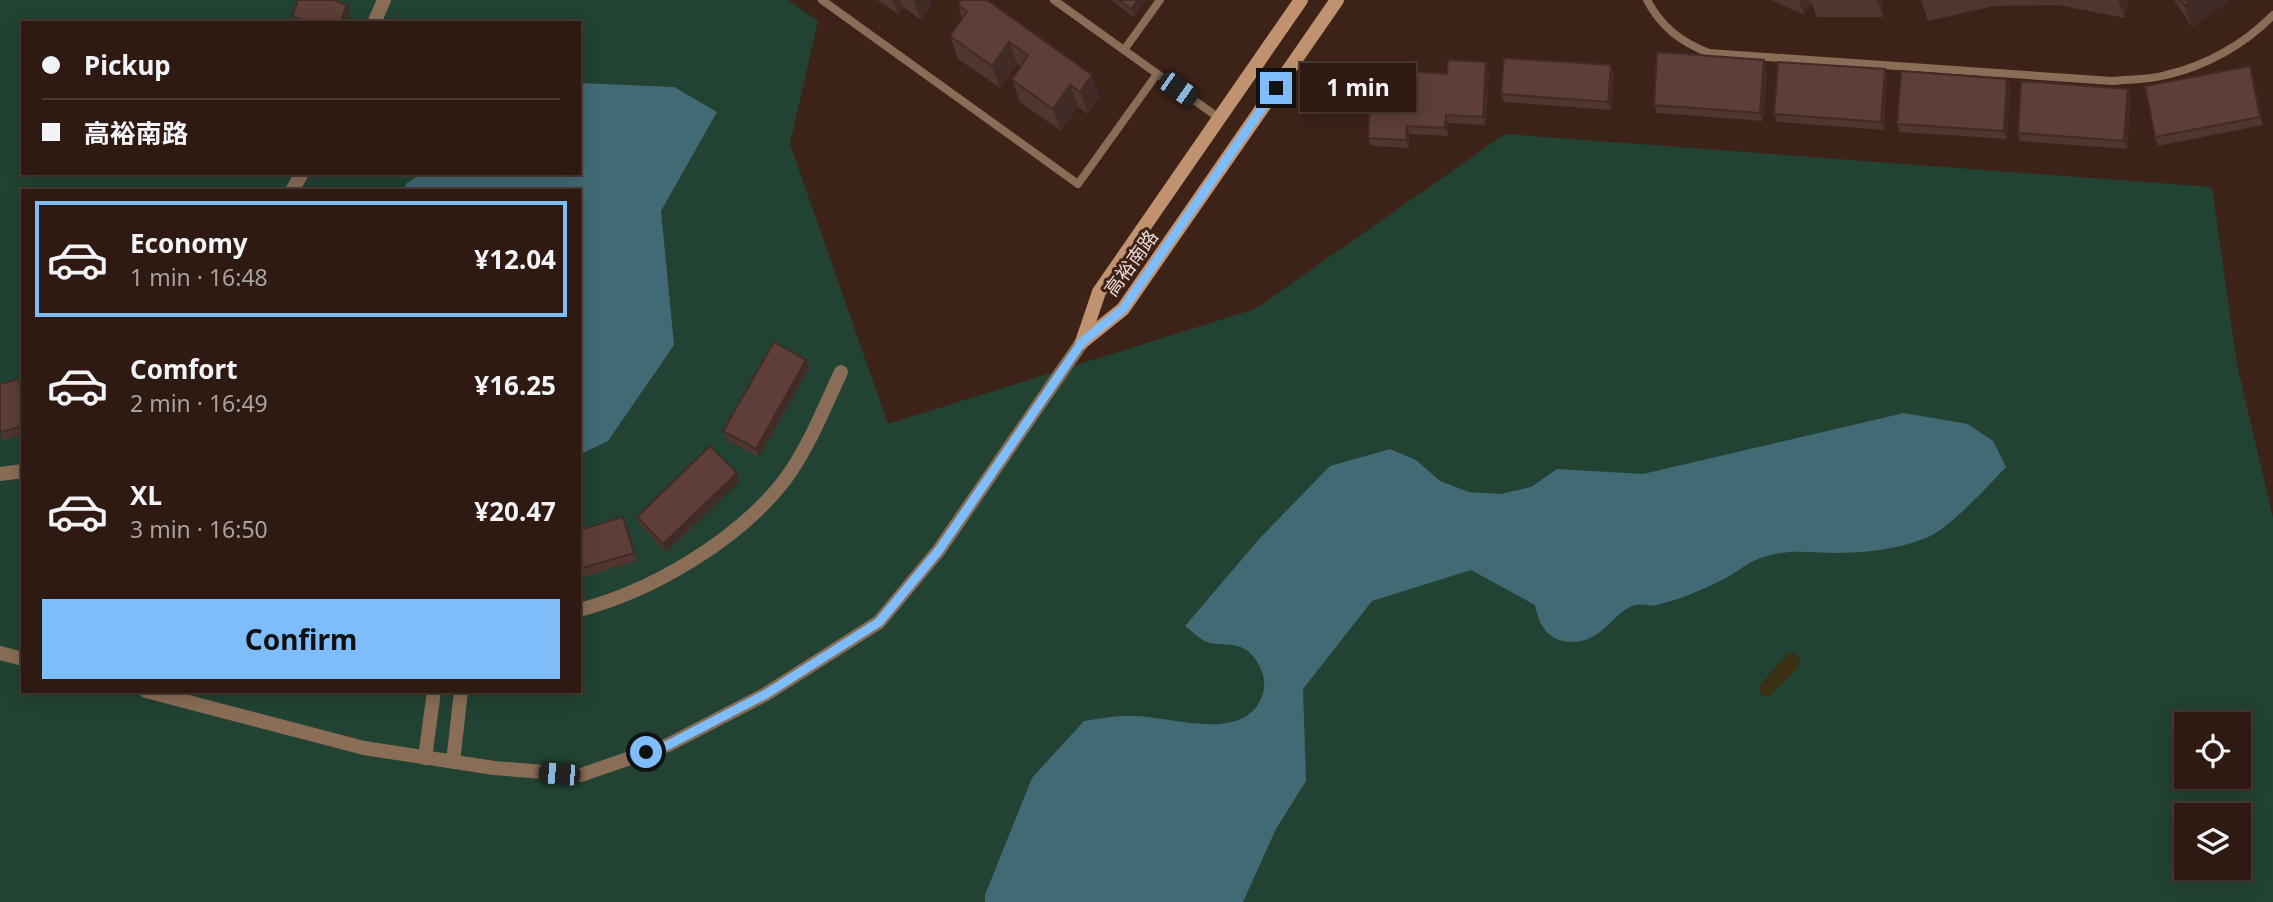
<!DOCTYPE html>
<meta charset="utf-8">
<style>
:root{--surface:#2e1a12;--page:#3a2720;--text:#f1f3f6;--muted:#a7a19f;--line:#493832;--accent:#7fbdfa}
body{margin:0;font-family:"Noto Sans","Noto Sans SC",sans-serif;background:var(--page);color:var(--text);height:100vh;display:flex;flex-direction:column;font-size:26px;white-space:nowrap}
*{box-sizing:border-box;margin:0}
p{font-size:23px;color:var(--muted)}
.icon{flex:none;width:38px;height:38px;fill:none;stroke:currentColor;stroke-width:2;stroke-linecap:round;stroke-linejoin:round}
.map{position:relative;flex:1;overflow:hidden}
.panel{position:absolute;left:21px;top:189px;width:560px;height:504px;display:flex;flex-direction:column;background:var(--surface);border-radius:0px;box-shadow:0 4px 18px #0003,0 0 0 2px var(--line)}
.panel>*{flex:none}
.banner{position:absolute;left:21px;top:21px;width:560px;height:154px;border-radius:0px;box-shadow:0 4px 18px #0003,0 0 0 2px var(--line);display:grid;align-content:center;height:154px;padding:0 21px;background:var(--surface)}
.fabs{position:absolute;left:2174px;top:712px;display:grid;gap:14px}
.fabs a{display:grid;place-items:center;width:77px;height:77px;border-radius:0px;background:var(--surface);box-shadow:0 4px 18px #0003,0 0 0 2px var(--line);font-size:35px}
.end{position:absolute;width:32px;height:32px;margin:-16px;border:9px solid #7fbdfa;background:#111;box-shadow:0 0 0 4px #111}
.from{border-radius:50%}
.bubble{position:absolute;height:49px;border-radius:0px;background:var(--surface);box-shadow:0 4px 18px #0003,0 0 0 2px var(--line);font-size:23px;font-weight:700;line-height:49px;text-align:center}
.car{position:absolute;width:21px;height:42px;margin:-21px -10px;border-radius:9px;box-shadow:0 0 5px 2px #0007;background:linear-gradient(#222 24%,#8ab4d8 0 40%,#222 0 76%,#8ab4d8 0 86%,#222 0)}
.banner b{display:flex;align-items:center;gap:24px;height:66px;font-size:26px}
.banner b+b{border-top:2px solid var(--line)}
.banner i{width:18px;height:18px;background:var(--text)}
ul{padding:12px 0 0;list-style:none}
li{display:flex;align-items:center;gap:21px;height:116px;margin:0 14px 10px;padding:0 7px;border:4px solid transparent;border-radius:0px}
li div{flex:1}
li b{display:block;font-size:26px}
li em{font-style:normal;font-weight:700}
li.selected{border-color:var(--accent)}
li>.icon{width:63px;height:63px;stroke-width:1.5}
.action{display:flex;gap:14px;margin-top:auto;padding:14px 21px}
.action a{flex:1;height:80px;border-radius:0px;background:var(--accent);color:#111;font-size:28px;font-weight:700;line-height:80px;text-align:center}
.map>svg:first-child{display:block}
.green{fill:#224233;fill-rule:evenodd}
.sand{fill:#393111}
.water{fill:#426a75}
.lines{fill:none;stroke-linecap:round;stroke-linejoin:round}
.lane{stroke:#896d57;stroke-width:8}
.street{stroke:#896d57;stroke-width:14}
.secondary{stroke:#c0926f;stroke-width:14}
.wall{fill:#503530}
.shaded-wall{fill:#412b27}
.building{fill:#5d3e38;stroke:#412b27;stroke-width:2}
.route{stroke:#7fbdfa;stroke-width:9}
.labels{text-anchor:middle;dominant-baseline:central;stroke-width:6;stroke-linejoin:round;paint-order:stroke}
.street-label{font-size:19px;fill:#eddad4;stroke:#3d2218}
</style>
<div class="map">
<svg width="2273" height="902" viewBox="0 0 2273 902">
<rect width="100%" height="100%" fill="#3d2218"/>
<path class="green" d="M 0,0 L 788,0 L 818,21 L 790,144 L 888,424 L 1255,309 L 1505,134 L 2212,187 L 2237,365 L 2273,517 L 2273,902 L 0,902 ZM 23,23 L 579,23 L 579,173 L 23,173 ZM 23,191 L 579,191 L 579,691 L 23,691 ZM 2186,724 L 2238,724 L 2238,777 L 2186,777 ZM 2186,816 L 2238,816 L 2238,868 L 2186,868 Z"/>
<path class="sand" d="M 1794,653 L 1800,660 C 1798,672 1779,685 1770,696 L 1761,695 L 1759,690 L 1761,684 L 1787,654 Z"/>
<path class="water" d="M 579,83 L 674,87 L 717,112 L 661,211 L 674,345 L 608,441 L 579,455 L 579,191 L 402,191 L 407,183 L 423,173 L 579,173 Z
M 1904,413 L 1968,424 L 1993,441 L 2006,467 C 1987,487 1950,528 1926,538 C 1895,550 1865,553 1832,553 C 1805,552 1784,549 1758,559 C 1747,563 1737,572 1726,578 C 1705,589 1679,600 1656,605 C 1650,607 1642,603 1635,605 C 1611,613 1605,641 1572,642 C 1548,642 1539,625 1535,605 L 1471,570 L 1372,601 L 1303,689 L 1306,781 L 1276,829 L 1243,902 L 985,902 L 985,895 L 1032,778 L 1084,721 C 1100,719 1116,715 1132,716 C 1170,716 1241,743 1261,699 C 1268,683 1263,668 1252,655 C 1239,640 1220,647 1207,642 C 1199,639 1192,631 1185,626 L 1260,538 L 1330,466 L 1390,449 L 1416,460 L 1440,481 L 1469,492 L 1500,494 L 1531,487 L 1557,469 L 1643,474 Z"/>
<g class="lines">
<path class="lane" d="M 822,0 L 1078,184 L 1157,74
M 1054,0 L 1219,118
M 1647,0 C 1661,27 1681,42 1709,53 L 2112,81 C 2129,79 2149,80 2166,75 C 2206,66 2245,44 2273,15
M 1124,50 L 1160,0"/>
<path class="street" d="M 374,23 L 384,0
M 292,191 L 302,173
M 0,474 L 23,471
M 579,610 C 652,591 737,541 784,481 C 808,449 824,408 841,372
M 0,653 L 23,659
M 146,691 L 364,748 L 494,768 L 581,775 L 668,745 L 766,694 L 879,622 L 939,550 L 1082,342
M 425,758 L 434,691
M 453,762 L 461,691"/>
<path class="secondary" d="M 1082,342 L 1123,309 L 1337,0
M 1082,342 L 1099,292 L 1301,0"/>
</g>
<path class="wall" d="M 877,0 L 929,0 L 931,5 L 921,20 L 903,7 L 898,14 Z
M 1111,0 L 1146,0 L 1134,17 Z
M 1771,0 L 1883,0 L 1883,17 L 1817,17 L 1812,4 L 1810,4 L 1804,15 Z
M 1921,0 L 2128,0 L 2125,18 L 2058,5 L 1994,6 L 1928,21 Z
M 2174,0 L 2231,0 L 2192,27 Z
M 958,5 L 1100,97 L 1088,114 L 1078,107 L 1061,131 L 1020,102 L 1012,80 L 1021,67 L 1017,64 L 1000,88 L 958,59 L 950,36 L 962,19 Z
M 350,14 L 346,23 L 295,23 L 292,16 Z
M 1486,62 L 1489,70 L 1486,125 L 1448,123 L 1448,136 L 1410,134 L 1409,148 L 1371,146 L 1368,138 L 1409,85 Z
M 1767,68 L 1763,121 L 1657,113 L 1654,105 Z
M 1885,69 L 1887,77 L 1884,130 L 1777,122 L 1774,114 Z
M 1614,73 L 1611,110 L 1504,102 L 1501,94 Z
M 2253,74 L 2263,125 L 2158,146 L 2155,137 Z
M 2007,79 L 2010,87 L 2007,139 L 1900,132 L 1897,124 Z
M 2128,89 L 2131,97 L 2127,149 L 2020,141 L 2018,133 Z
M 806,360 L 809,368 L 759,457 L 726,439 L 723,431 Z
M 18,379 L 23,394 L 23,435 L 3,440 L 0,431 Z
M 737,473 L 740,481 L 666,552 L 640,525 L 637,517 Z
M 626,525 L 637,561 L 579,578 L 579,530 Z"/>
<path class="shaded-wall" d="M 892,0 L 900,0 L 903,7 L 898,14 Z
M 913,0 L 929,0 L 931,5 L 921,20 Z
M 1138,0 L 1146,0 L 1134,17 L 1131,9 Z
M 1799,0 L 1808,0 L 1810,4 L 1804,15 Z
M 1877,0 L 1883,0 L 1883,17 Z
M 2118,0 L 2128,0 L 2125,18 Z
M 2191,0 L 2231,0 L 2192,27 L 2184,5 Z
M 347,5 L 350,14 L 346,23 L 340,23 Z
M 1009,42 L 1017,64 L 1000,88 L 992,66 Z
M 1764,60 L 1767,68 L 1763,121 L 1760,113 Z
M 1486,62 L 1489,70 L 1486,125 L 1483,117 Z
M 1611,65 L 1614,73 L 1611,110 L 1608,102 Z
M 2250,66 L 2253,74 L 2263,125 L 2260,117 Z
M 1885,69 L 1887,77 L 1884,130 L 1881,122 Z
M 1092,75 L 1100,97 L 1088,114 L 1080,92 Z
M 2007,79 L 2010,87 L 2007,139 L 2004,131 Z
M 1070,85 L 1078,107 L 1061,131 L 1053,109 Z
M 2128,89 L 2131,97 L 2127,149 L 2124,141 Z
M 1446,115 L 1448,123 L 1448,136 L 1445,128 Z
M 1407,126 L 1410,134 L 1409,148 L 1406,140 Z
M 806,360 L 809,368 L 759,457 L 756,449 Z
M 737,473 L 740,481 L 666,552 L 663,544 Z"/>
<path class="building" d="M 298,0 L 334,0 L 347,5 L 340,23 L 309,23 L 292,16 Z
M 961,0 L 987,0 L 1092,75 L 1080,92 L 1070,85 L 1053,109 L 1012,80 L 1028,55 L 1009,42 L 992,66 L 950,36 L 967,12 L 958,5 Z
M 1119,0 L 1138,0 L 1131,9 Z
M 2180,0 L 2191,0 L 2184,5 Z
M 1657,52 L 1764,60 L 1760,113 L 1654,105 Z
M 1504,58 L 1611,65 L 1608,102 L 1501,94 Z
M 1448,60 L 1486,62 L 1483,117 L 1446,115 L 1445,128 L 1407,126 L 1406,140 L 1368,138 L 1371,83 L 1409,85 L 1410,71 L 1447,74 Z
M 1778,62 L 1885,69 L 1881,122 L 1774,114 Z
M 2250,66 L 2260,117 L 2155,137 L 2145,86 Z
M 1901,71 L 2007,79 L 2004,131 L 1897,124 Z
M 2021,81 L 2128,89 L 2124,141 L 2018,133 Z
M 774,342 L 806,360 L 756,449 L 723,431 Z
M 18,379 L 23,397 L 23,426 L 0,432 L 0,384 Z
M 710,446 L 737,473 L 663,544 L 637,517 Z
M 623,517 L 634,553 L 579,569 L 579,530 Z"/>
<g class="lines">
<path class="route" d="M 646,752 L 668,745 L 766,694 L 879,622 L 939,550 L 1082,342 L 1123,309 L 1276,88"/>
</g>
<g class="labels">
<g class="street-label">
<text transform="translate(1131 263) rotate(-54)">高裕南路</text>
</g>
</g>
</svg>
<div class="fabs">
<a><svg class="icon" aria-label="locate" viewBox="0 0 24 24"><circle cx="12" cy="12" r="6"/><path d="M12 2v4M12 18v4M2 12h4M18 12h4"/></svg></a>
<a><svg class="icon" aria-label="layers" viewBox="0 0 24 24"><path d="M12 4l9 5-9 5-9-5zM3 14l9 5 9-5"/></svg></a>
</div>
<i class="end from" style="left:646px;top:752px"></i>
<i class="end" style="left:1276px;top:88px"></i>
<div class="bubble" style="left:1300px;top:63px;width:116px">1 min</div>
<i class="car" style="left:1178px;top:89px;rotate:125deg"></i>
<i class="car" style="left:559px;top:774px;rotate:275deg"></i>
<div class="banner">
<b><i class="from"></i>Pickup</b>
<b><i></i>高裕南路</b>
</div>
<section class="panel">
<ul>
<li class="selected"><svg class="icon" aria-label="car" viewBox="0 0 24 24"><path d="M5 17H2v-5l4-1 3-4h7l3 4 3 1v5h-3M9 17h6M6 11h13"/><circle cx="7" cy="17" r="2"/><circle cx="17" cy="17" r="2"/></svg><div><b>Economy</b><p>1 min · 16:48</p></div><em>¥12.04</em></li>
<li><svg class="icon" aria-label="car" viewBox="0 0 24 24"><path d="M5 17H2v-5l4-1 3-4h7l3 4 3 1v5h-3M9 17h6M6 11h13"/><circle cx="7" cy="17" r="2"/><circle cx="17" cy="17" r="2"/></svg><div><b>Comfort</b><p>2 min · 16:49</p></div><em>¥16.25</em></li>
<li><svg class="icon" aria-label="car" viewBox="0 0 24 24"><path d="M5 17H2v-5l4-1 3-4h7l3 4 3 1v5h-3M9 17h6M6 11h13"/><circle cx="7" cy="17" r="2"/><circle cx="17" cy="17" r="2"/></svg><div><b>XL</b><p>3 min · 16:50</p></div><em>¥20.47</em></li>
</ul>
<div class="action"><a>Confirm</a></div>
</section>
</div>
